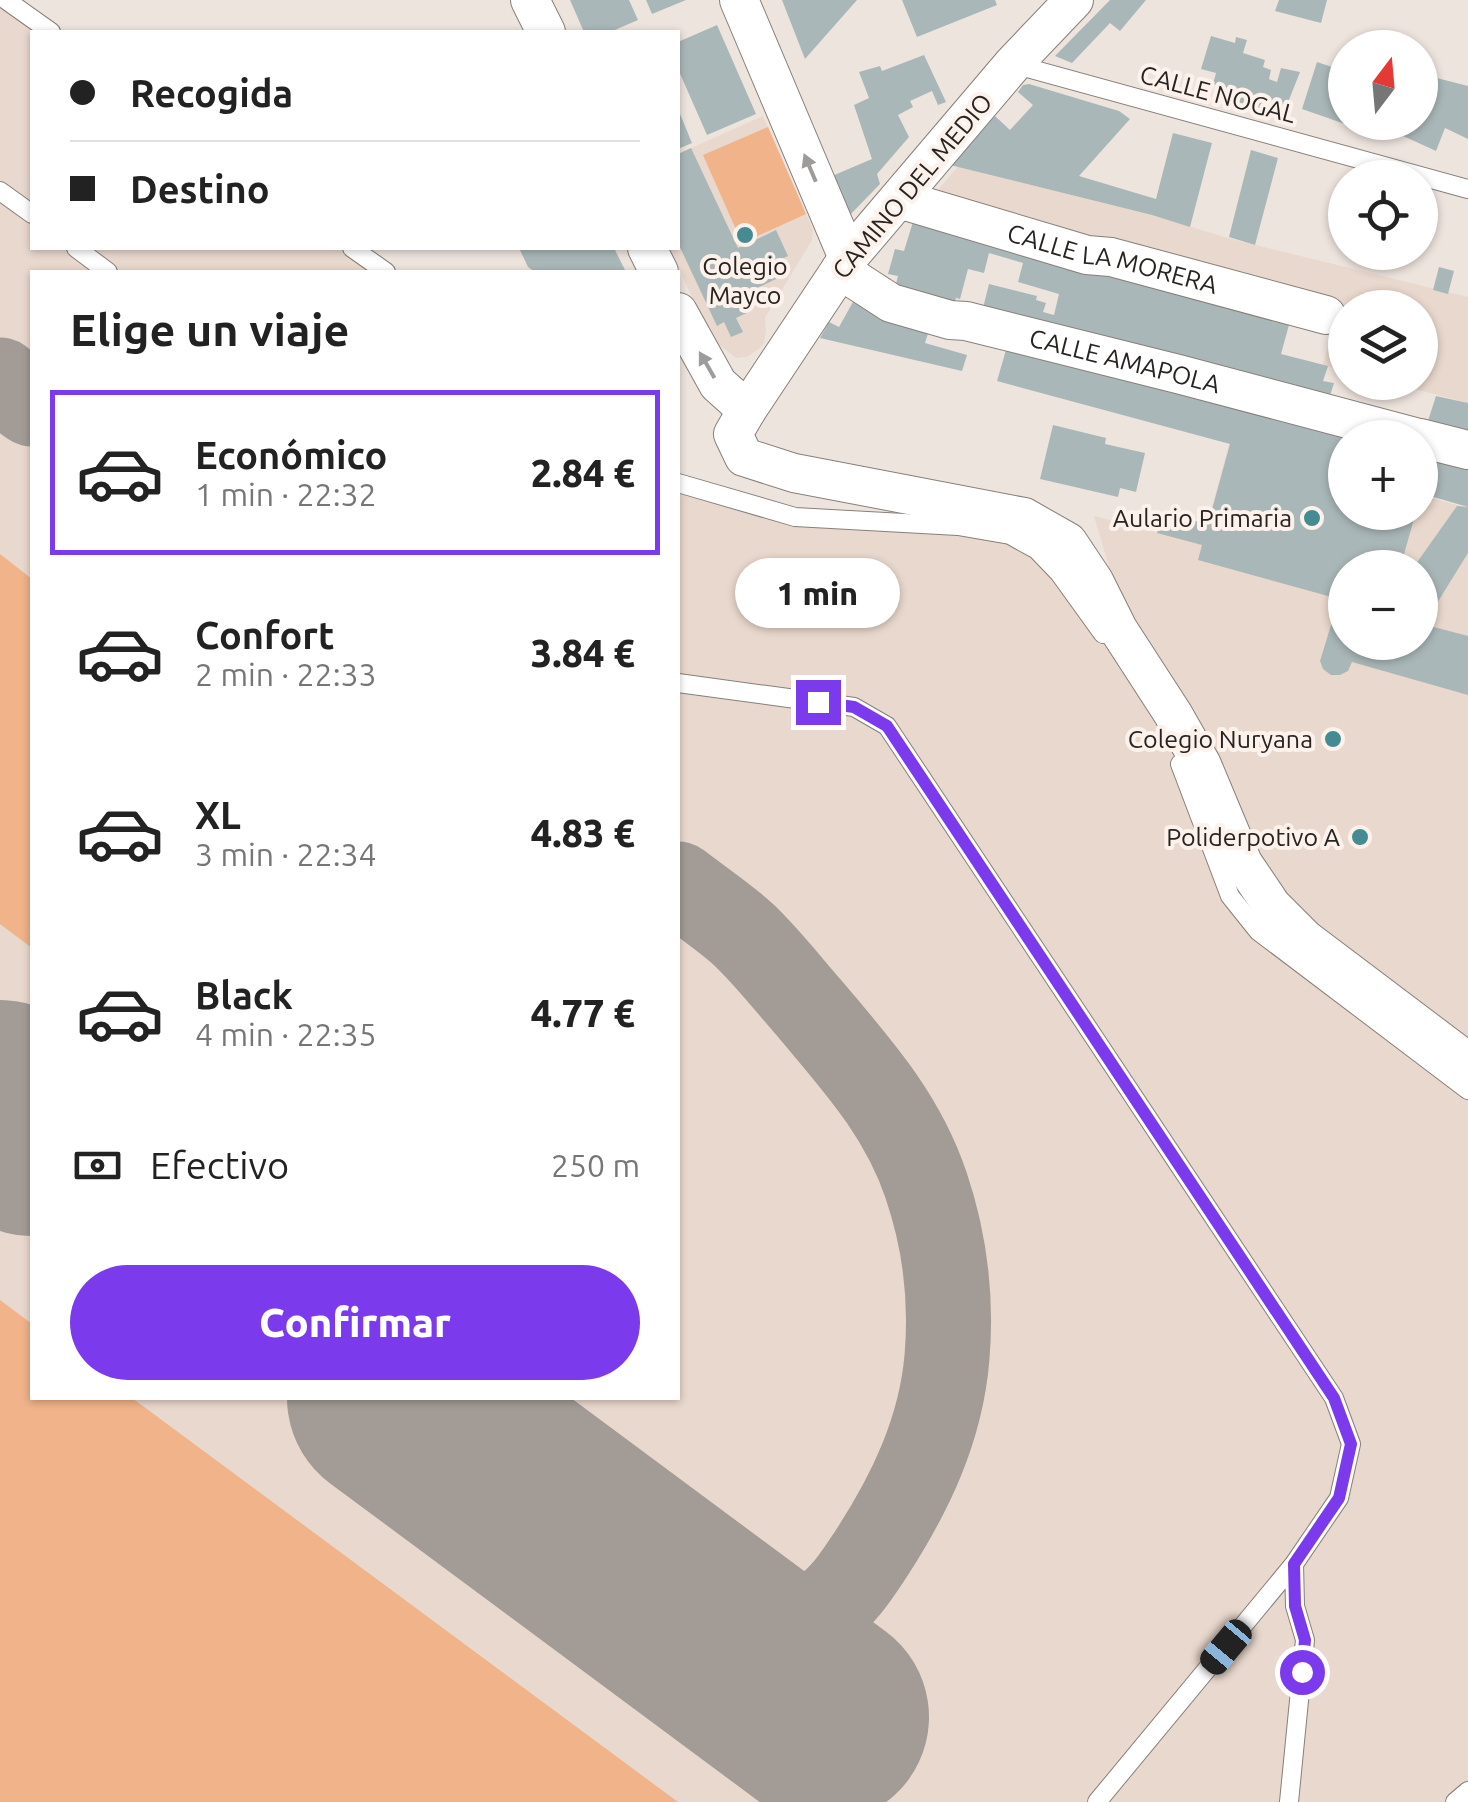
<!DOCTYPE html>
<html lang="es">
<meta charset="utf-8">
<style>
:root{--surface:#fff;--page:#f6f6f6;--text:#222;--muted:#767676;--line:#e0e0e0;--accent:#7c3aed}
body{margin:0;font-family:Ubuntu,sans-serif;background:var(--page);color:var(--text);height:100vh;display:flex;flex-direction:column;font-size:38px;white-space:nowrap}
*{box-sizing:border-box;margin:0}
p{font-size:32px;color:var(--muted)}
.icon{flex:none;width:55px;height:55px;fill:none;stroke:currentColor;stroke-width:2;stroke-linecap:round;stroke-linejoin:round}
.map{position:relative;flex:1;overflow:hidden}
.side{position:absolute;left:30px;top:270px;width:650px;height:1130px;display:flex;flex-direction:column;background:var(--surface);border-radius:0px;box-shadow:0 2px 8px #0004}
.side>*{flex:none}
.hud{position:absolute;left:30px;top:30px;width:650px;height:220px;border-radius:0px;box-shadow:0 2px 8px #0004;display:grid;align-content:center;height:220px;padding:0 40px;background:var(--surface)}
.needle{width:65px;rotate:16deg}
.tools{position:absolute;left:1328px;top:30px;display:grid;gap:20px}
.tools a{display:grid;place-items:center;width:110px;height:110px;border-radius:50%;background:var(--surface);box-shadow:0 2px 8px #0004;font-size:50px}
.end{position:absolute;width:45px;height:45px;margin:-22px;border:12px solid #7c3aed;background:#fff;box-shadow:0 0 0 5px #fff}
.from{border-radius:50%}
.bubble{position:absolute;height:70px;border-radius:35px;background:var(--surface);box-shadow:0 2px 8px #0004;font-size:32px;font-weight:800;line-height:70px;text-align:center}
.car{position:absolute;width:30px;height:60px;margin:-30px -15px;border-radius:12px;box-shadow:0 0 8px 2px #0007;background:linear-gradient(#222 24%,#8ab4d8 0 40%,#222 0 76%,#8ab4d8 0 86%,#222 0)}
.hud b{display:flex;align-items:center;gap:35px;height:95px;font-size:38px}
.hud b+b{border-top:2px solid var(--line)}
.hud i{width:25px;height:25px;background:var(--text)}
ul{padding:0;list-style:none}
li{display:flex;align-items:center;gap:30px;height:165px;margin:0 20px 15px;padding:0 20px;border:5px solid transparent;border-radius:0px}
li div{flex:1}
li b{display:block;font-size:38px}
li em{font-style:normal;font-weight:800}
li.current{border-color:var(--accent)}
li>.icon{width:90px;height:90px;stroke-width:1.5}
h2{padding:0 40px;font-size:45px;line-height:120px}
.pay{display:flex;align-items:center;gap:25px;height:110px;padding:0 40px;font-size:38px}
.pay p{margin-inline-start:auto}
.button{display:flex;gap:20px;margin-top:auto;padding:20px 40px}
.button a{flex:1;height:115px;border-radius:60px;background:var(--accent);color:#fff;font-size:40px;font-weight:800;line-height:115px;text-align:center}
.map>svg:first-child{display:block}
.built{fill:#e9d8cd;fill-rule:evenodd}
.green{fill:#f0b38a}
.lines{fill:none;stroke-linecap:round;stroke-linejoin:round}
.taxiway{stroke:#a29b96;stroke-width:85}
.runway{stroke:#a29b96;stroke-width:212}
.building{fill:#aab7b8}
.service-casing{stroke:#877f79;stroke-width:20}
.minor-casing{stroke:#877f79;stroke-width:40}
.service{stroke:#fff;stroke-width:18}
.minor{stroke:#fff;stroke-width:38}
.oneway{fill:#9d9c9b}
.route{stroke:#7c3aed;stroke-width:12}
.poi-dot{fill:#448b92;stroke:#fcf2eb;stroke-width:4}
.labels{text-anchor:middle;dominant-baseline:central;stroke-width:8;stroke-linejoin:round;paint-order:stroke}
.street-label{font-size:25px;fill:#262321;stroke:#fcf2eb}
.poi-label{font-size:25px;fill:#262321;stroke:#fcf2eb;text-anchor:end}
</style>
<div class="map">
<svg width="1468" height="1802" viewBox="0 0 1468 1802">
<rect width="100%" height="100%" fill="#eee4de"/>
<path class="built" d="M 0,0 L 17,0 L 63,32 L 32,32 L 32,248 L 363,248 L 398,272 L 32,272 L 32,1398 L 678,1398 L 678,476 L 791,508 L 1018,531 L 1166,717 L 1239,890 L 1259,918 L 1468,1080 L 1468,1802 L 0,1802 Z
M 763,116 L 813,230 L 812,240 L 765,318 L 766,331 L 764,343 L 759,349 L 747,357 L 736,358 L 718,344 L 708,331 L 669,248 L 678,248 L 678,154 Z
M 958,167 L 1152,215 L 1231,239 L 1468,297 L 1468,403 L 1392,383 L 1420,382 L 1420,308 L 1345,308 L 1345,370 L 1323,365 L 1337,312 L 929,200 Z
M 1229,444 L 1345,475 L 1345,512 L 1420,512 L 1420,495 L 1468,508 L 1468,1041 L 1302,914 L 1266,872 L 1116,591 L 1094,516 L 1202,544 ZM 1345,568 L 1420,568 L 1420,642 L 1345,642 Z"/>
<path class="green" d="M 768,127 L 806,214 L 742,243 L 703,155 Z
M 0,554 L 32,579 L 32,948 L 0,924 Z
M 0,1300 L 32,1324 L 32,1398 L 132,1398 L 678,1802 L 0,1802 Z"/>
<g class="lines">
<path class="taxiway" d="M 0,380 L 32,404
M 661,1597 C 687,1613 713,1631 744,1633 C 772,1635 799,1628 822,1611 C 844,1596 857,1575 871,1554 C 910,1494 941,1430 947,1357 C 952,1298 945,1241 926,1185 C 902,1114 857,1065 810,1009 C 788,984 768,958 744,935 C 723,916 700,901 678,884"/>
<path class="runway" d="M 0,1106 L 32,1130
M 393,1398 L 823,1717"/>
</g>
<path class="building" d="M 570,0 L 629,0 L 638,20 L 610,32 L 584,32 Z
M 646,0 L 686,0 L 652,14 Z
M 782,0 L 857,0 L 805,59 Z
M 902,0 L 995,0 L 997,5 L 917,37 Z
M 1110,0 L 1146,0 L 1120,31 L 1110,23 L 1072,63 L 1055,56 Z
M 1279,0 L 1327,0 L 1321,23 L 1275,11 Z
M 717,25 L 756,114 L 707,135 L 678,69 L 678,42 Z
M 1211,36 L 1235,43 L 1236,37 L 1247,40 L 1243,53 L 1265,60 L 1263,67 L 1271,70 L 1269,79 L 1277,82 L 1281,68 L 1300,72 L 1283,115 L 1220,97 L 1224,87 L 1213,84 L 1216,73 L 1201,69 Z
M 924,55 L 946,102 L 938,105 L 932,91 L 910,101 L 913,107 L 898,115 L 909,137 L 877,174 L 880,184 L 849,216 L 832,176 L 872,159 L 854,105 L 869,98 L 859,72 L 880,66 L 882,71 Z
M 1345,60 L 1345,124 L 1302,109 L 1317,62 L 1341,70 Z
M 1421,74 L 1468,86 L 1468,139 L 1445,128 L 1436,151 L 1401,135 L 1406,122 L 1420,122 Z
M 1029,84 L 1119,111 L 1130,119 L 1079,176 L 1156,199 L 1173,133 L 1212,143 L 1190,227 L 1152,215 L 950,165 L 995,116 L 1010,130 L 1033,105 L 1018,92 L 1023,85 Z
M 678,109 L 692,143 L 678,149 Z
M 691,148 L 738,248 L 776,230 L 788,256 L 769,265 L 776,279 L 757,288 L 762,298 L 748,305 L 751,311 L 736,318 L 743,332 L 731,337 L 724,322 L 717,326 L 678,243 L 678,154 Z
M 1251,150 L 1278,158 L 1255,245 L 1229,237 Z
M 916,212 L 1292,314 L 1281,354 L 1328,366 L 1323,381 L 1334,383 L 1328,402 L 982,312 L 989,284 L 1037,296 L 1036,300 L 1046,303 L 1043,312 L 1054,315 L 1059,294 L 1018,282 L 1023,263 L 989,253 L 984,273 L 968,269 L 960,299 L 956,298 L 952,312 L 893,295 L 898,276 L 888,274 L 895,249 L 904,251 Z
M 519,248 L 614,248 L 626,272 L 535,272 L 528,267 Z
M 1439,267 L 1454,271 L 1448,294 L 1433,290 Z
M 858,293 L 931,324 L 925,343 L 967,355 L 962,371 L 820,338 L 829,322 L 839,327 Z
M 1008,343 L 1345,438 L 1345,512 L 1416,512 L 1400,568 L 1345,568 L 1345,642 L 1420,642 L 1420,568 L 1413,568 L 1457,506 L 1468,507 L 1468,553 L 1434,608 L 1430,626 L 1468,636 L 1468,695 L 1352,662 L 1348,671 L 1340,675 L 1331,675 L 1323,669 L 1320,661 L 1339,599 L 1198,560 L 1202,545 L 1157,533 L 1163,513 L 1208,524 L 1230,444 L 997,381 Z
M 1436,396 L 1468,403 L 1468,439 L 1426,427 Z
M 1053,425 L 1106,438 L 1105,444 L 1145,453 L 1136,492 L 1120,488 L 1118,497 L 1040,479 Z
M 1420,448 L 1468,461 L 1468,507 L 1420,493 Z"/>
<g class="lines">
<g class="service-casing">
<path id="service" d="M 6,0 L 51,32
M 1013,64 L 1468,189
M 0,191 L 32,214
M 76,248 L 108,272
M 352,248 L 386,272
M 678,483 L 795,517 L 958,526 L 1010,535 L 1037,550 L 1059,573 L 1103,634
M 678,683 L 854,707 L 887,726 L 1334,1398 L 1351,1444 L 1339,1498 L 1294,1564 L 1097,1802
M 1180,764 L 1230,896 L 1258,931 L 1468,1090
M 1289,1802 L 1305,1640 L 1295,1606 L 1294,1564
M 1455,1802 L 1468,1791"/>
</g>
<g class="minor-casing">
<g id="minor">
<path d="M 530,0 L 546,32"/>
<path d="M 739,0 L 848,258"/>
<path d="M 1074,0 L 1013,64 L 848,258 L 747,410 L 733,434 L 744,457 L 794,473 L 1024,517 L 1068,542 L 1094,581 L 1118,629 L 1173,714 L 1202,765 L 1243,863 L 1272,906 L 1305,939 L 1468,1062"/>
<path id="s1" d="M 899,199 L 1087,255 L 1111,257 L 1326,315"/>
<path d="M 647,248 L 659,272"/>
<path id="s2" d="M 840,270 L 891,303 L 950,320 L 966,321 L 1178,374 L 1419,438"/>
<path d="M 678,312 L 718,384 L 747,410"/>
<path d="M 1420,438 L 1468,450"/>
</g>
</g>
<use href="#service" class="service"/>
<use href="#minor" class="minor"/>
</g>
<defs><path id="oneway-solid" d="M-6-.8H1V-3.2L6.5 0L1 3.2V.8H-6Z" transform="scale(2.5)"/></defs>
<g class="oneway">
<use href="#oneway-solid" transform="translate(810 168) rotate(-113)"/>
<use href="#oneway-solid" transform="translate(707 365) rotate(-120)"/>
</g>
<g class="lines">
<path class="route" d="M 818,702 L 854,707 L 887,726 L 1334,1398 L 1351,1444 L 1339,1498 L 1294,1564 L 1295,1606 L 1305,1640 L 1302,1672"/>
</g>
<g class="poi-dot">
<circle cx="745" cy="235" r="10"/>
<circle cx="1312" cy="518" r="10"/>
<circle cx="1333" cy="739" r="10"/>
<circle cx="1360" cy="837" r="10"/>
</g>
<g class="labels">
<g class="street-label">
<text transform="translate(1218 94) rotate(15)">CALLE NOGAL</text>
<text transform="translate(912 186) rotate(-50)">CAMINO DEL MEDIO</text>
<text stroke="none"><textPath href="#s1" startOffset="222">CALLE LA MORERA</textPath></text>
<text stroke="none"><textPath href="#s2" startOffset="302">CALLE AMAPOLA</textPath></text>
</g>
<g class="poi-label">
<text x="745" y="266" text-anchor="middle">Colegio<tspan x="745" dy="29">Mayco</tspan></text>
<text x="1292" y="518">Aulario Primaria</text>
<text x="1313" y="739">Colegio Nuryana</text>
<text x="1340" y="837">Poliderpotivo A</text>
</g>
</g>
</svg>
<div class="tools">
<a><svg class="needle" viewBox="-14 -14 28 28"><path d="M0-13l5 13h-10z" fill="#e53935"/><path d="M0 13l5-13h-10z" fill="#767676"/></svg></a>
<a><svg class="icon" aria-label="locate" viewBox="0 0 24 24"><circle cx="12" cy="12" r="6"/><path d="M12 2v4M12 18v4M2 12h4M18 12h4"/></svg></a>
<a><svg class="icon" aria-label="layers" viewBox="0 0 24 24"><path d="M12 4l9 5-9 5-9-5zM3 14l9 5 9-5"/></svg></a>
<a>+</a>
<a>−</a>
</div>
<i class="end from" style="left:1302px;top:1672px"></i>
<i class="end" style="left:818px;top:702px"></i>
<div class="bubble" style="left:735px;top:558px;width:165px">1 min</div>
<i class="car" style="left:1226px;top:1647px;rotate:220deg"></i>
<div class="hud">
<b><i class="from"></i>Recogida</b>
<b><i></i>Destino</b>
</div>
<section class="side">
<h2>Elige un viaje</h2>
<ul>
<li class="current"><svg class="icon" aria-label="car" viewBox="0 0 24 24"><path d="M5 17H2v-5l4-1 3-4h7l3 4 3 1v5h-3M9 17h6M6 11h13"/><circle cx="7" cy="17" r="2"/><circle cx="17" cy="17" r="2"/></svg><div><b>Económico</b><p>1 min · 22:32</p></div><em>2.84 €</em></li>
<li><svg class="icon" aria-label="car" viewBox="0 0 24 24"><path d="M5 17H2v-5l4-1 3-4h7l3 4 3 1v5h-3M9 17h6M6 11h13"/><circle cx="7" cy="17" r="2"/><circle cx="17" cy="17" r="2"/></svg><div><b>Confort</b><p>2 min · 22:33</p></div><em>3.84 €</em></li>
<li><svg class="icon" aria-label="car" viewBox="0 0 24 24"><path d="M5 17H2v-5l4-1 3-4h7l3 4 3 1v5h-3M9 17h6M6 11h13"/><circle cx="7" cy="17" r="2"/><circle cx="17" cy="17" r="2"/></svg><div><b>XL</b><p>3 min · 22:34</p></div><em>4.83 €</em></li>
<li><svg class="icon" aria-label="car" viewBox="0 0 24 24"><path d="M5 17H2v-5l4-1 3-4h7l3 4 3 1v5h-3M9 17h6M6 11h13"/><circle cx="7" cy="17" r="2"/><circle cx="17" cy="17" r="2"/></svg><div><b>Black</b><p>4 min · 22:35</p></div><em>4.77 €</em></li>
</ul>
<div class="pay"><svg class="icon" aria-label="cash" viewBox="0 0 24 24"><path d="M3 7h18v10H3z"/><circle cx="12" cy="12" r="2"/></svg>Efectivo<p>250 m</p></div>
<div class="button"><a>Confirmar</a></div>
</section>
</div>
